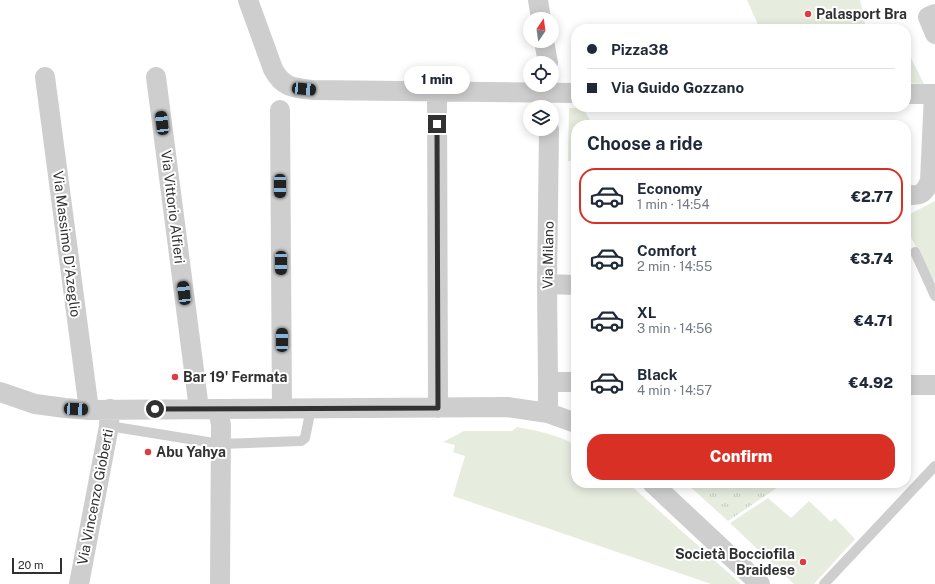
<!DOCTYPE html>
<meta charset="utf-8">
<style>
:root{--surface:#fff;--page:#f2f2f3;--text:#1f2937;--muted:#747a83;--line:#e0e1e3;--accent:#d93025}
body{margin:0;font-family:"Public Sans",sans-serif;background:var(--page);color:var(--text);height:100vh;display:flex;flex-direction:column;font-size:15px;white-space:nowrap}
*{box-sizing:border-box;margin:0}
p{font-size:13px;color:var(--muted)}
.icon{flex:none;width:22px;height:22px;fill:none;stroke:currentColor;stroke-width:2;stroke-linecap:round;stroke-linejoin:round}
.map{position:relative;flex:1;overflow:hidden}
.side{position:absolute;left:571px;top:120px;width:340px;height:368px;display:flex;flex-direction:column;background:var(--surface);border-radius:16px;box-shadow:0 2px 10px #0003}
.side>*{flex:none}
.hud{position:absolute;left:571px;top:24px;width:340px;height:88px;border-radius:16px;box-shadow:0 2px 10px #0003;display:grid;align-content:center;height:88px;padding:0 16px;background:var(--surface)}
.needle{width:26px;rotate:13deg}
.fabs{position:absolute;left:523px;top:12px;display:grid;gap:8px}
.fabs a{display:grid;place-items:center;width:36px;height:36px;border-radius:50%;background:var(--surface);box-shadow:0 2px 10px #0003;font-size:20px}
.scale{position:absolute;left:12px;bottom:10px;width:50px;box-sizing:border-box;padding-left:4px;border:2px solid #313131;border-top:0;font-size:11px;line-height:14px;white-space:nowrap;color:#313131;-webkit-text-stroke:3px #fff;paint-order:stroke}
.end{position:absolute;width:18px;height:18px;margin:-9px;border:5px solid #313131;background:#fff;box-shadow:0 0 0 2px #fff}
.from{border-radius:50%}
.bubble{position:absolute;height:28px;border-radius:14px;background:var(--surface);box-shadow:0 2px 10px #0003;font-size:13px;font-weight:800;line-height:28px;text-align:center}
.car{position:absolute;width:12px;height:24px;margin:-12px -6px;border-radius:5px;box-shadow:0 0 3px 1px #0007;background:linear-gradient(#222 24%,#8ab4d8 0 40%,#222 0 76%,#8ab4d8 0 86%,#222 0)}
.hud b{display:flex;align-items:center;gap:14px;height:38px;font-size:15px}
.hud b+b{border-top:1px solid var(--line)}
.hud i{width:10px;height:10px;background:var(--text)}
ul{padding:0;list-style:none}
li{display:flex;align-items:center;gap:12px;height:56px;margin:0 8px 6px;padding:0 8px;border:2px solid transparent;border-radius:16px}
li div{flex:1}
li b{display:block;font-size:15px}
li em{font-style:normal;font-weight:800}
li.current{border-color:var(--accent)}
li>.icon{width:36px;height:36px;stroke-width:1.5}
h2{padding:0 16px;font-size:18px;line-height:48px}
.button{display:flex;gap:8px;margin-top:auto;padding:8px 16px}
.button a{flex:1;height:46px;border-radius:16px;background:var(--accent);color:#fff;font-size:16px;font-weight:800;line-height:46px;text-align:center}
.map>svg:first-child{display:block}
.green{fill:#e6eddf}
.park{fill:url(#park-tufts)}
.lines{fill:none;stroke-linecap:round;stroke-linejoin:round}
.path{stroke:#cecece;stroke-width:2.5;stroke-dasharray:2 2;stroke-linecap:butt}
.lane{stroke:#cecece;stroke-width:10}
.street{stroke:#cecece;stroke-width:20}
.route{stroke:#313131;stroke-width:5}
.poi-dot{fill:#df3b45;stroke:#fff;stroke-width:1.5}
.labels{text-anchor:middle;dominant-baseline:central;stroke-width:4;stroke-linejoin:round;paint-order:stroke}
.poi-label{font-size:14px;font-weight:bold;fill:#313131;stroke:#fff;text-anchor:start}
.street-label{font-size:14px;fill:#313131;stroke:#fff}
</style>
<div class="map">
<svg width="935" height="584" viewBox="0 0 935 584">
<defs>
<pattern id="park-tufts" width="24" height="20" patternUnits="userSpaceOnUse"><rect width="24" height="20" fill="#e6eddf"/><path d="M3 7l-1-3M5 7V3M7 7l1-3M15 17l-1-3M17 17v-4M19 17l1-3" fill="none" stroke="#c6ccc0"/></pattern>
</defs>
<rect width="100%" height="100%" fill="#fff"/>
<path class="green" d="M 747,0 L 860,0 L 866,29 L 760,29 Z
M 906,48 L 924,84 L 906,83 Z
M 569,108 L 583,108 L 593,125 L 576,125 L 576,161 L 568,161 Z
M 935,201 L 935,283 L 906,228 L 906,216 Z
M 517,427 C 538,431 558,435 576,445 L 576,483 L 628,483 L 741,584 L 711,584 L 453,496 L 465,456 L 453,452 L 455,445 L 443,442 L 464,431 L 512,431 Z
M 768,498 L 791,518 L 809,501 L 831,522 L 835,518 L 855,539 L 814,584 L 794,584 L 730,523 Z"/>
<path class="park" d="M 686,483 L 784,483 L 728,521 Z"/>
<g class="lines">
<path class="path" d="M 906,234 L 909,241"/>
<path class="lane" d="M 915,252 L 935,296
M 109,426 L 220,444 L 301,441 L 305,438 L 311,408
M 824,584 L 935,466"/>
<path class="street" d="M 248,0 L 273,69 C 283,88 294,88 313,90 L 576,93
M 538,0 L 541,19
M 935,14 L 928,17 L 935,34
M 544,41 L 548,63
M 45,77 L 89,410
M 156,77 L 199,409
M 437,92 L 438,408
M 906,94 L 935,94
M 280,110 L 282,409
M 906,195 C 921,196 924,194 930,181 L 934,94
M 547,284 L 576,285
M 548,382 L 547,284 L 549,129
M 906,385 L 935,385
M 0,392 L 35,404 L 65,408 L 89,410 L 507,407 L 548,413 L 576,423
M 218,409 L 221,425 L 220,584
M 548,413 L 548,382 L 576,382
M 652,483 L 760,584
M 79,584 L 109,426 L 110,409"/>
</g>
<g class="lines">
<path class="route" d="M 155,409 L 438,408 L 437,124"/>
</g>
<g class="poi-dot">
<circle cx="808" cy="14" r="4"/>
<circle cx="175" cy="377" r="4"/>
<circle cx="148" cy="452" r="4"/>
<circle cx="803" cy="562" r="4"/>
</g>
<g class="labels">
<g class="poi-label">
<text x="816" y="14">Palasport Bra</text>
<text x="183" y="377">Bar 19' Fermata</text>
<text x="156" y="452">Abu Yahya</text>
<text x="795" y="554" text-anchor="end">Società Bocciofila<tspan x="795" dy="16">Braidese</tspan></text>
</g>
<g class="street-label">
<text transform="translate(173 207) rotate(83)">Via Vittorio Alfieri</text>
<text transform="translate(67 244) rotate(83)">Via Massimo D'Azeglio</text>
<text transform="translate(548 255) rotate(-89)">Via Milano</text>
<text transform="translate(95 497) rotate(-79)">Via Vincenzo Gioberti</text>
</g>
</g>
</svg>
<div class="fabs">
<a><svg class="needle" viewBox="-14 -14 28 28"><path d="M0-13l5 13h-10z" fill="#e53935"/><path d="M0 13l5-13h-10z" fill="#747a83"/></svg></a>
<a><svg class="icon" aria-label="locate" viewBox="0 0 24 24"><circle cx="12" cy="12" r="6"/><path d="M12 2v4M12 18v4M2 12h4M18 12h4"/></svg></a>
<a><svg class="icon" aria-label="layers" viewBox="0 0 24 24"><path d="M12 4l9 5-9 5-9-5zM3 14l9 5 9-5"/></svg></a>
</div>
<div class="scale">20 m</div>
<i class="end from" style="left:155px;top:409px"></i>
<i class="end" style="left:437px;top:124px"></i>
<div class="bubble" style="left:404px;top:66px;width:66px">1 min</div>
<i class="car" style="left:304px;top:89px;rotate:95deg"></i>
<i class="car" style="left:162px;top:123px;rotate:353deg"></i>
<i class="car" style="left:280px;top:186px;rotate:180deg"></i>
<i class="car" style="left:281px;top:263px;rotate:180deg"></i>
<i class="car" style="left:184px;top:293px;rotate:353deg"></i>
<i class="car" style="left:282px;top:340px;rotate:0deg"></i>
<i class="car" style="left:76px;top:409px;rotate:93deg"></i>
<div class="hud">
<b><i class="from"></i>Pizza38</b>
<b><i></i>Via Guido Gozzano</b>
</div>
<section class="side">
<h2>Choose a ride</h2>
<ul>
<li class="current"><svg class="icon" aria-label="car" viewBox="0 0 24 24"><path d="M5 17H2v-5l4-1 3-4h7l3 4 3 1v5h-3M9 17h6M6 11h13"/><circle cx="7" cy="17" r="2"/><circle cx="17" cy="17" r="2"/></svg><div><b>Economy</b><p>1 min · 14:54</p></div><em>€2.77</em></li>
<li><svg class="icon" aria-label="car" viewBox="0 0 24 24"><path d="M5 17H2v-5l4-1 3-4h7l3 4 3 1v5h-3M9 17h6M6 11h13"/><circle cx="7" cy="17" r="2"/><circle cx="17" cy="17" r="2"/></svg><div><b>Comfort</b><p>2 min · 14:55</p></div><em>€3.74</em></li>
<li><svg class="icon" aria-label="car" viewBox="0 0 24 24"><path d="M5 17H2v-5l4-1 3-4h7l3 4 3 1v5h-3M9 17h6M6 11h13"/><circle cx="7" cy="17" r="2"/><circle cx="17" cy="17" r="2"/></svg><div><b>XL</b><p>3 min · 14:56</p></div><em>€4.71</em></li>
<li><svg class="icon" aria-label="car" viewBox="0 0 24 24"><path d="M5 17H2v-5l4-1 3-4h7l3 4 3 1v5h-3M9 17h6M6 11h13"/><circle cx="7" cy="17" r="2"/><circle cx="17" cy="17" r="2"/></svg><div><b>Black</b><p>4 min · 14:57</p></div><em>€4.92</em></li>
</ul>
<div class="button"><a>Confirm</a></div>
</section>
</div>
